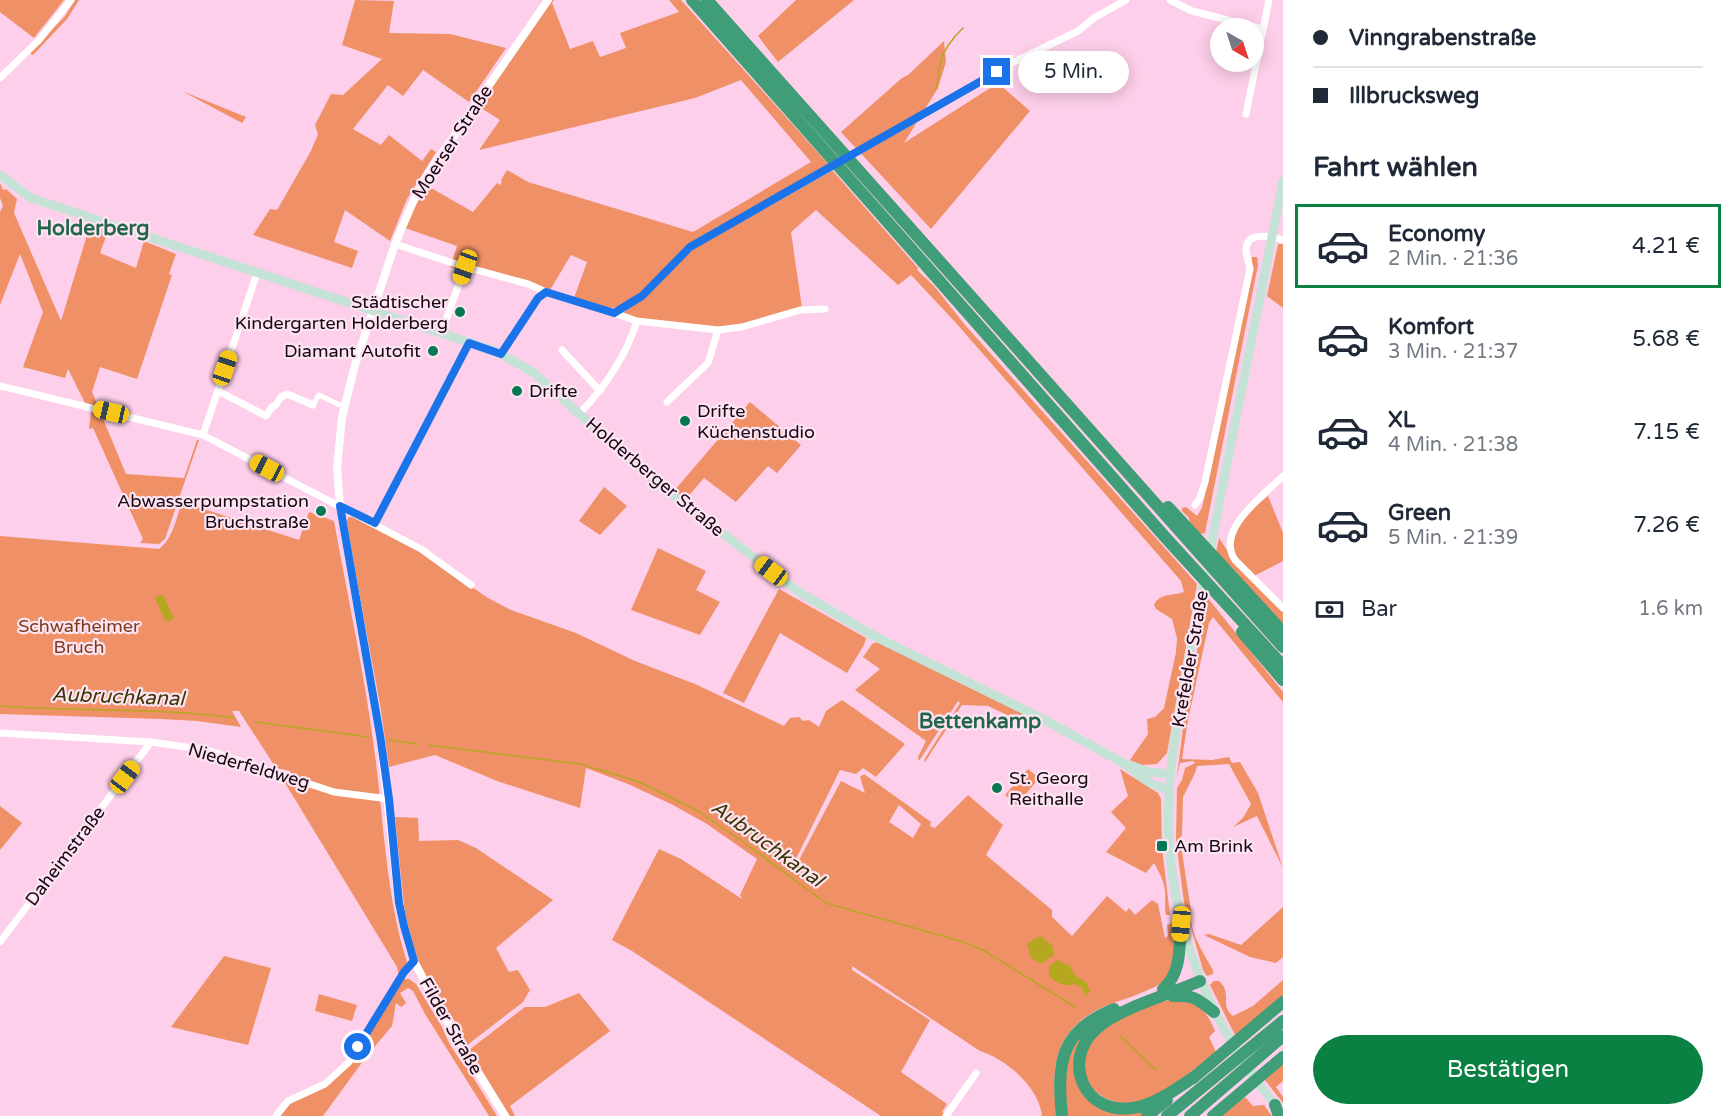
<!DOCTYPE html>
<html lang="de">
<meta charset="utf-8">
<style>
:root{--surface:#fff;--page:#f2f2f3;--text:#1f2937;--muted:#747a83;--line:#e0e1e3;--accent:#0b8043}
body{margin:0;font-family:"Varela Round",sans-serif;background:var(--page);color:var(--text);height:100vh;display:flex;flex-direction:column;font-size:22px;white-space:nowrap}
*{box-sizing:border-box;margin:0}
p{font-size:20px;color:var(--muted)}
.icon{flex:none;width:33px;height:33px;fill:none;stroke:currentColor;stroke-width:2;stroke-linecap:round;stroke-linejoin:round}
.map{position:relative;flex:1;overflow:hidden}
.panel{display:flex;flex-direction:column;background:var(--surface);width:450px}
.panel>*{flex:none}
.top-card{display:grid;align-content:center;height:132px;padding:0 30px;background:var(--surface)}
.needle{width:39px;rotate:141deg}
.buttons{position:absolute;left:1210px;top:18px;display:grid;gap:12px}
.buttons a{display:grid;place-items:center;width:54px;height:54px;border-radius:50%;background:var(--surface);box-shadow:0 3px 15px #0003;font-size:30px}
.end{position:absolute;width:27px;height:27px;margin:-14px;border:8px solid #1a73e8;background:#fff;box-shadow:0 0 0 3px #fff}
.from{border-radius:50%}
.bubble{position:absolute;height:42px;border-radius:21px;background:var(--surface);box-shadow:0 3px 15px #0003;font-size:20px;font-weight:600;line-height:42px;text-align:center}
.car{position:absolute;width:18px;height:36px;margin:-18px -9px;border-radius:8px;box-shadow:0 0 4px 2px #0007;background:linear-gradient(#f5c518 24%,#345 0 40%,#f5c518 0 76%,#345 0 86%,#f5c518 0)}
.top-card b{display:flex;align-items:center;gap:21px;height:57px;font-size:22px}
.top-card b+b{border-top:2px solid var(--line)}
.top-card i{width:15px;height:15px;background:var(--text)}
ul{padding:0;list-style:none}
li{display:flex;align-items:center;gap:18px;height:84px;margin:0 12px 9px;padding:0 18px;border:3px solid transparent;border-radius:0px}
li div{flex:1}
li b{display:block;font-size:22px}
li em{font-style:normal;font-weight:600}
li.on{border-color:var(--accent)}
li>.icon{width:54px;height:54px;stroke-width:1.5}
h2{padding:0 30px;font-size:27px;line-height:72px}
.pay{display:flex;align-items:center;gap:15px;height:66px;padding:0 30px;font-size:22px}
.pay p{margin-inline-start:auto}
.cta{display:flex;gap:12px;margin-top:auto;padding:12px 30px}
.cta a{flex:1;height:69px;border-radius:36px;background:var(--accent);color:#fff;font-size:24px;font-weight:600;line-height:69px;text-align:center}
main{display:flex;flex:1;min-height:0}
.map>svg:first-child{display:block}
.green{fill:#ef9067;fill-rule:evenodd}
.water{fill:#b5a71f}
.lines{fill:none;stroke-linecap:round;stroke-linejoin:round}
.stream{stroke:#b5a71f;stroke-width:1.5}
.pedestrian{stroke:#fff;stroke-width:5}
.minor{stroke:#fff;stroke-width:7}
.tertiary{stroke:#fff;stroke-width:8}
.secondary{stroke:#c5e2d6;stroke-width:9}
.motorway{stroke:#3f9d77;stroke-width:12}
.route{stroke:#1a73e8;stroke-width:8}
.poi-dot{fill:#037853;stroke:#fce4f2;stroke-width:2}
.labels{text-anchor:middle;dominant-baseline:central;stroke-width:4.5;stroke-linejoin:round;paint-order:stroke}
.street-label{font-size:18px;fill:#170511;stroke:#fce4f2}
.poi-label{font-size:18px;fill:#170511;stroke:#fce4f2;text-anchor:start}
.park-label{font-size:18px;fill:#7e3a1b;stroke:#fce4f2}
.water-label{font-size:20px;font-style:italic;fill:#3b3500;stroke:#fce4f2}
.quarter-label{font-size:21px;font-weight:bold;fill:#24664b;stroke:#fce4f2}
</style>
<main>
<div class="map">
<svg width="1283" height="1116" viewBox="0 0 1283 1116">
<rect width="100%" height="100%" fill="#fecfea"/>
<path class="green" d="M 0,0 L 64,0 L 34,38 L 0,12 Z
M 75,0 L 79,0 L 67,19 L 33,55 L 30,53 L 65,16 Z
M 355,0 L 394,1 L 389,33 L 450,34 L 506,48 L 469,102 L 423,70 L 403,96 L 388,85 L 353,129 L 381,145 L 389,135 L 422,161 L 431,149 L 436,152 L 407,199 L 390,241 L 345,210 L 334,242 L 358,251 L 352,268 L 253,235 L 270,209 L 277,210 L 311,151 L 318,134 L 315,125 L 331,94 L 343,95 L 382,59 L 342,45 Z
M 552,0 L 554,0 L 552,3 L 570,49 L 593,41 L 600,57 L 626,48 L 620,33 L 679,12 L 669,0 L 681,0 L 828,164 L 696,240 L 680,253 L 645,290 L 622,306 L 610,308 L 574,298 L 587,262 L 571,255 L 550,290 L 526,281 L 516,284 L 450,267 L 457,246 L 405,228 L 415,204 L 427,186 L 430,186 L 431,188 L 473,212 L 497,183 L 500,185 L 502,182 L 501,180 L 507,170 L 528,182 L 693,232 L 811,162 L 741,80 L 695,98 L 479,150 L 500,120 L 481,108 L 462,134 L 460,132 Z
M 796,0 L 854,0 L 778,62 L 758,36 Z
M 944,41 L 946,62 L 938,88 L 904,143 L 998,83 L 1030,111 L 931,229 L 841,132 L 902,78 L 908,75 Z
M 182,91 L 246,117 L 242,123 Z
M 832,170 L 918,268 L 917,270 L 934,286 L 965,325 L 1197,584 L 1167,753 L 1157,764 L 1142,765 L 1130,760 L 1148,734 L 1147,719 L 1155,717 L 1164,708 L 1176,652 L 1177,638 L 1172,619 L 1156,609 L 1154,605 C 1159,593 1173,596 1184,592 L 1181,581 L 956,323 L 911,275 L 898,285 L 816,210 L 791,232 L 802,308 L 742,325 L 717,328 L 635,318 L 623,313 L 642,298 L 677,262 L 699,244 Z
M 0,183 L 3,190 L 6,189 L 17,199 L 14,213 L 61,321 L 90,225 L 108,231 L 100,253 L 136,268 L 144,241 L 176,254 L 169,274 L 172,275 L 137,379 L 100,367 L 92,392 L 99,408 L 85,403 L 68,369 L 65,378 L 23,367 L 43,312 L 20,254 L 0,305 L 0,212 L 3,206 L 0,198 Z
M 1278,244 L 1283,244 L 1283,308 L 1267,296 Z
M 1252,257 L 1257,257 L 1258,265 L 1205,533 L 1200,534 L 1190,523 L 1189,518 L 1182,511 L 1182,508 L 1186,507 L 1197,516 L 1202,508 L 1252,271 Z
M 750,402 L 801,445 L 777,473 L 768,466 L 736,502 L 704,478 L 685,500 L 674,491 Z
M 91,411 L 101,414 L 126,474 L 184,478 L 197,440 L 199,440 L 165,539 L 159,544 L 140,543 L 143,539 L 93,428 L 89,429 Z
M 604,487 L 627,506 L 600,535 L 579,521 Z
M 1268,496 L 1283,533 L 1283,561 L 1254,576 C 1248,569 1239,562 1234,555 C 1221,533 1254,508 1268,496 Z
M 182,502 L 299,540 L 309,512 L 334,521 C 348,599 365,676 375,755 C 384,824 386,895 407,962 L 399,976 L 397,967 L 282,778 L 293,778 L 290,771 L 276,768 L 239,711 L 232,711 L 241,727 L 197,721 L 161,719 L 0,714 L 0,536 L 159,549 C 173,539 176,518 182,502 Z
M 349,517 L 353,517 L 415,548 L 488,598 L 511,610 L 576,633 L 635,661 L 695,684 L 784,726 L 790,718 L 799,717 L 803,721 L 809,720 L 819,727 L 826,711 L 842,700 L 905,744 L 876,777 L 863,768 L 856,774 L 840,770 L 790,871 L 801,874 L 799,860 L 841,781 L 865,793 L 860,777 L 864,774 L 931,822 L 930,826 L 935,828 L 968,795 L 1003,825 L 986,855 L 1052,910 L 1052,917 L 1072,936 L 1107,896 L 1126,912 L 1129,908 L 1135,915 L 1152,900 L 1158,904 L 1165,938 L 1168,936 L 1167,925 L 1173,923 C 1173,938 1177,959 1170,973 C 1162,986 1150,989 1136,995 C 1121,1001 1103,1005 1090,1014 C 1051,1039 1052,1075 1057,1116 L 1042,1116 C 1039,1087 1006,1059 980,1051 L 852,966 L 852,970 L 930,1020 L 901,1072 L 947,1104 L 942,1112 L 945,1114 L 943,1116 L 881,1116 L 632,951 L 612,940 L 659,849 L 681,859 L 742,899 L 740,895 L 757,859 L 707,824 L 673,805 L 628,784 L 586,768 L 580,808 L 497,781 L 435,755 L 389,767 L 381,710 L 346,522 ZM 899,805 L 921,824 L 913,838 L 889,822 Z
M 1219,538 L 1236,564 L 1283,612 L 1283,625 L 1216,552 Z
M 658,548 L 706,571 L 696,590 L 720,602 L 700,635 L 631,610 Z
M 779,589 L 866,638 L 864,645 L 847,673 L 780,633 L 744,703 L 723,693 Z
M 1207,597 L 1283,692 L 1283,702 L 1213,617 L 1209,623 L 1188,720 L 1182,759 L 1212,760 L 1229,757 L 1232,763 L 1240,762 L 1258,793 L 1283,868 L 1257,816 L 1233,827 L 1243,818 L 1251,804 L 1229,764 L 1197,766 L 1195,773 L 1183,797 L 1182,834 L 1180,839 L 1191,911 C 1187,928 1205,956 1213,970 L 1213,974 L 1207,976 L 1203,970 L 1184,902 L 1176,840 L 1177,788 L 1182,780 L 1185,768 L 1195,763 L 1193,761 L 1180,763 L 1177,777 L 1184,719 Z
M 877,642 L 1032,718 L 1034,721 L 1029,725 L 988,706 L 962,705 L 925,762 L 924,760 L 960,703 L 958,701 L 919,761 L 918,757 L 926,741 L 855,690 L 880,669 L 863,657 L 872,644 Z
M 1028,769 L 1039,778 L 1017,805 L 1005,795 Z
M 1120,769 L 1158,793 L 1161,799 L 1162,848 L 1170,915 L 1166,915 C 1164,907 1166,899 1165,891 C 1164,880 1159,872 1154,863 L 1146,873 L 1106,852 L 1126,828 L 1111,812 L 1128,796 Z
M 0,806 L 22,823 L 0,850 Z
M 395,817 L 418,818 L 419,841 L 458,840 L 476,848 L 553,900 L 496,948 L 509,972 L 518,970 L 530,990 L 523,1002 L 466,1046 L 454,1020 L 441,1003 L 417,960 L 406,925 Z
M 1283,907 L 1283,957 L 1276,963 L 1250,957 L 1204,935 L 1209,934 L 1241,945 Z
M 224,956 L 271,968 L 248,1045 L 171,1027 Z
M 403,979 L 409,979 L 416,984 L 442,1027 L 449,1043 L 460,1060 L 468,1069 L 497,1116 L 489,1116 L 425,1014 L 413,991 L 408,988 L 400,993 L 406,1003 L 401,1007 L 396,1003 L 392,1026 L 366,1057 L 323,1116 L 278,1116 L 289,1102 L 327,1085 L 351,1063 Z
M 1283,980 L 1283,997 L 1235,1035 L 1210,985 L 1214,981 L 1219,981 C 1233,993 1219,1006 1233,1016 L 1253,1006 Z
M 579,993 L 610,1031 L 510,1106 L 515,1116 L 510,1116 L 469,1050 L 525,1007 L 545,1007 Z
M 319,994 L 357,1005 L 352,1021 L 315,1011 Z
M 1175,999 C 1198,1002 1206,1009 1215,1031 L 1209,1037 L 1216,1052 C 1194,1070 1171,1092 1143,1101 C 1109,1111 1069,1084 1088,1046 C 1100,1023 1150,1003 1175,999 Z
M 1105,1018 L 1076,1069 L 1100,1105 L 1156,1104 L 1141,1116 L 1064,1116 L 1061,1080 L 1074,1040 Z
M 1283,1064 L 1283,1081 L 1276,1087 L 1283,1097 L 1283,1103 L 1265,1080 Z
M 1245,1097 L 1253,1106 L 1264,1105 L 1272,1116 L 1220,1116 Z"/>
<path class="water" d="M 161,594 L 163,595 L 173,616 L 173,619 L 169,622 L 165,620 L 156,601 L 155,598 Z
M 1040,936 L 1052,945 L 1054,955 L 1041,964 L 1031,958 L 1027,944 Z
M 1057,960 L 1070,966 L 1076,976 L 1087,983 L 1090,992 L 1087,995 L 1085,996 L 1083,989 L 1075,984 C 1063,987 1058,984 1049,976 L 1049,966 Z"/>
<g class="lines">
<path class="stream" d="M 936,88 C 938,80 938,73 940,65 C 942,52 953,37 963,28
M 0,706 C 78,712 157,707 234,718
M 256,722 L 368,737
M 390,740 L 418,744
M 429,745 L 580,764 L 637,781 L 698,811 L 742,841 L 826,903 L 960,941 L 983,950 L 1075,1007
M 1119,1035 L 1156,1070"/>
<path class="pedestrian" d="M 313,405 L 319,395 L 340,405"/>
<path class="minor" d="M 1170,0 L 1192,11 L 1263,29
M 0,78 L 39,40 L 71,0
M 1246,114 L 1269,0
M 847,158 L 1016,61 L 1078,31 L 1094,18 L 1126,0
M 395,244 L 465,267
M 614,313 L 637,321 L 718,330 L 742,327 L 800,310 L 825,309
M 441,334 L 465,267 L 528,284 L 546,292
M 562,350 L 600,391
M 501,354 L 538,298 L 546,292 L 614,313 L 642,296 L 690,247 L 837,164
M 0,386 L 203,435 L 421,549 L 471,585
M 218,391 L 266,416 L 272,407 L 276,405 L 281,397 L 287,394 L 313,405
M 667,402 L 708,363 L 718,330
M 580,413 C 605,387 626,356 637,321
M 203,435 L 257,273
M 1283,476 C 1263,496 1215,530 1235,560 L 1283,608
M 1195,505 L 1200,498 L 1205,482 L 1250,269 C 1249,263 1246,255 1246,249 C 1247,230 1272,237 1283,240
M 375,523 L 469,343
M 0,733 L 151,742 L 207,750 L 334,792 L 389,799
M 0,942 L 151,742
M 276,1116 L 288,1101 L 325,1084 L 349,1062 L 404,972 L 414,961
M 946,1116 L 976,1073"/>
<path class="tertiary" d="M 505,1116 L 440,1010 L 414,961 L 404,926 L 399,903 L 380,735 L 340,506 L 337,468 L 342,417 L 355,365 L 395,244 L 413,202 L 429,172 L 548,0"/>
<path class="secondary" d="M 0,175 L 31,198 L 483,347 L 501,354 L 534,373 L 648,476 L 799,592 L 874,636 L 1041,718 L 1123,763 L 1152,784 L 1169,790
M 1209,555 L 1283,181
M 1205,575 C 1193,636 1180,697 1172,759 C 1155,888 1197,1010 1279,1110
M 1129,765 L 1149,772 L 1170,774"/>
<path class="motorway" d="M 692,0 L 1165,537 L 1283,666
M 707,0 L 1283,647
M 1168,507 L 1283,632
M 1242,632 L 1283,680
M 1163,989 C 1182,973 1179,946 1181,924
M 1173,996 C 1193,994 1199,1000 1214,1012
M 1197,1075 C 1177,1088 1156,1105 1132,1108 C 1084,1115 1061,1061 1096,1029 C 1117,1009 1171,994 1200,981
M 1192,1079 L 1283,1002
M 1275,1105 L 1279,1116
M 1062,1116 C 1057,1064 1059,1031 1114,1009
M 1147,1116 L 1167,1100
M 1167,1116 L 1283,1021
M 1190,1116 L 1283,1036
M 1213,1116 L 1283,1057"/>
</g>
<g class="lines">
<path class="route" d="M 358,1047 L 404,972 L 414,961 L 404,926 L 399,903 L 389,799 L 380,735 L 340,506 L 375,523 L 469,343 L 501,354 L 538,298 L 546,292 L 614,313 L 642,296 L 690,247 L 997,72"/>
</g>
<g class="poi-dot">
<circle cx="460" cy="312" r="6"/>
<circle cx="433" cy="351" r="6"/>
<circle cx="517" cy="391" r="6"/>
<circle cx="685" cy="421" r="6"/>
<circle cx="321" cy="511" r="6"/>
<circle cx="997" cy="788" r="6"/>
<rect x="1156" y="840" width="12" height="12" rx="3"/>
</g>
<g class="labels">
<g class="street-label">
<text transform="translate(452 142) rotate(-57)">Moerser Straße</text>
<text transform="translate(655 477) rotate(40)">Holderberger Straße</text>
<text transform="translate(1190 659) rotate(-80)">Krefelder Straße</text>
<text transform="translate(249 766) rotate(16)">Niederfeldweg</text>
<text transform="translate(65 856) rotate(-53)">Daheimstraße</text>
<text transform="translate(451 1026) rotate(60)">Filder Straße</text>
</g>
<g class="poi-label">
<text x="448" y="302" text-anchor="end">Städtischer<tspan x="448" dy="21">Kindergarten Holderberg</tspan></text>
<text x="421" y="351" text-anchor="end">Diamant Autofit</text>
<text x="529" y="391">Drifte</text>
<text x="697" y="411">Drifte<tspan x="697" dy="21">Küchenstudio</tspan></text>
<text x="309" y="501" text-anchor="end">Abwasserpumpstation<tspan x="309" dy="21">Bruchstraße</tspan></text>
<text x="1009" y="778">St. Georg<tspan x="1009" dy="21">Reithalle</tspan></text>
<text x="1174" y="846">Am Brink</text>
</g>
<g class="park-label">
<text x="79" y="626">Schwafheimer<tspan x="79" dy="21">Bruch</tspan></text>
</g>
<g class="water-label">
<text transform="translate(118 697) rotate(2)">Aubruchkanal</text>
<text transform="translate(767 844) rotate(36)">Aubruchkanal</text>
</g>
<g class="quarter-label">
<text x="93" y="228">Holderberg</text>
<text x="980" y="721">Bettenkamp</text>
</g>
</g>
</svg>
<div class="buttons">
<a><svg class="needle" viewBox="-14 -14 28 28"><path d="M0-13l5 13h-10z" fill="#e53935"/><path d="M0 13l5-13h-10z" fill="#747a83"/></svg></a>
</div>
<i class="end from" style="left:358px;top:1047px"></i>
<i class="end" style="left:997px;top:72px"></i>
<div class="bubble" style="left:1018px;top:51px;width:111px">5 Min.</div>
<i class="car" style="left:465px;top:267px;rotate:200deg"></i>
<i class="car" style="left:225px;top:368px;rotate:19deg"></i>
<i class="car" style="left:111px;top:412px;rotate:283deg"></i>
<i class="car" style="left:267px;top:468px;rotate:298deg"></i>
<i class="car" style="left:771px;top:571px;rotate:307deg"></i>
<i class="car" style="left:125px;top:777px;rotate:37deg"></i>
<i class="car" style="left:1181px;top:924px;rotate:185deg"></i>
</div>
<section class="panel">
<div class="top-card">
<b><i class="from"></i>Vinngrabenstraße</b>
<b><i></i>Illbrucksweg</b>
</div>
<h2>Fahrt wählen</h2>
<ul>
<li class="on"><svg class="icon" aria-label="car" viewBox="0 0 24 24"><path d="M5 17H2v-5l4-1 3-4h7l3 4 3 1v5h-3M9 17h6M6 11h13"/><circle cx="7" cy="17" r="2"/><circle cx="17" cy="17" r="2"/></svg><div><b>Economy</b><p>2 Min. · 21:36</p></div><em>4.21 €</em></li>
<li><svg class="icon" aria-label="car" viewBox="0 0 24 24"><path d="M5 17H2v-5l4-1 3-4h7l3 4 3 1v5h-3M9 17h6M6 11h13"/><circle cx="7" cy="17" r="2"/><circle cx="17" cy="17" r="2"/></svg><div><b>Komfort</b><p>3 Min. · 21:37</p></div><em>5.68 €</em></li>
<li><svg class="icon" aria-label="car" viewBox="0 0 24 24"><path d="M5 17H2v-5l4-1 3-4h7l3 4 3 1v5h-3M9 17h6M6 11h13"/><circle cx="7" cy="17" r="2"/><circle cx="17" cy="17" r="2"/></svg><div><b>XL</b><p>4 Min. · 21:38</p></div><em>7.15 €</em></li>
<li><svg class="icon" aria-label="car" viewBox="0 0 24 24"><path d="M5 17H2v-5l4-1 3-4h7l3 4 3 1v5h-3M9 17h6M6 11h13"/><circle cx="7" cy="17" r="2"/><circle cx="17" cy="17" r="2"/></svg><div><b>Green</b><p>5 Min. · 21:39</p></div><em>7.26 €</em></li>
</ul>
<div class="pay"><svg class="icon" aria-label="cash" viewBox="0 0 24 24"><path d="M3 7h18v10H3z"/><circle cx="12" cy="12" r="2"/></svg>Bar<p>1.6 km</p></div>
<div class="cta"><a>Bestätigen</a></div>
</section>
</main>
